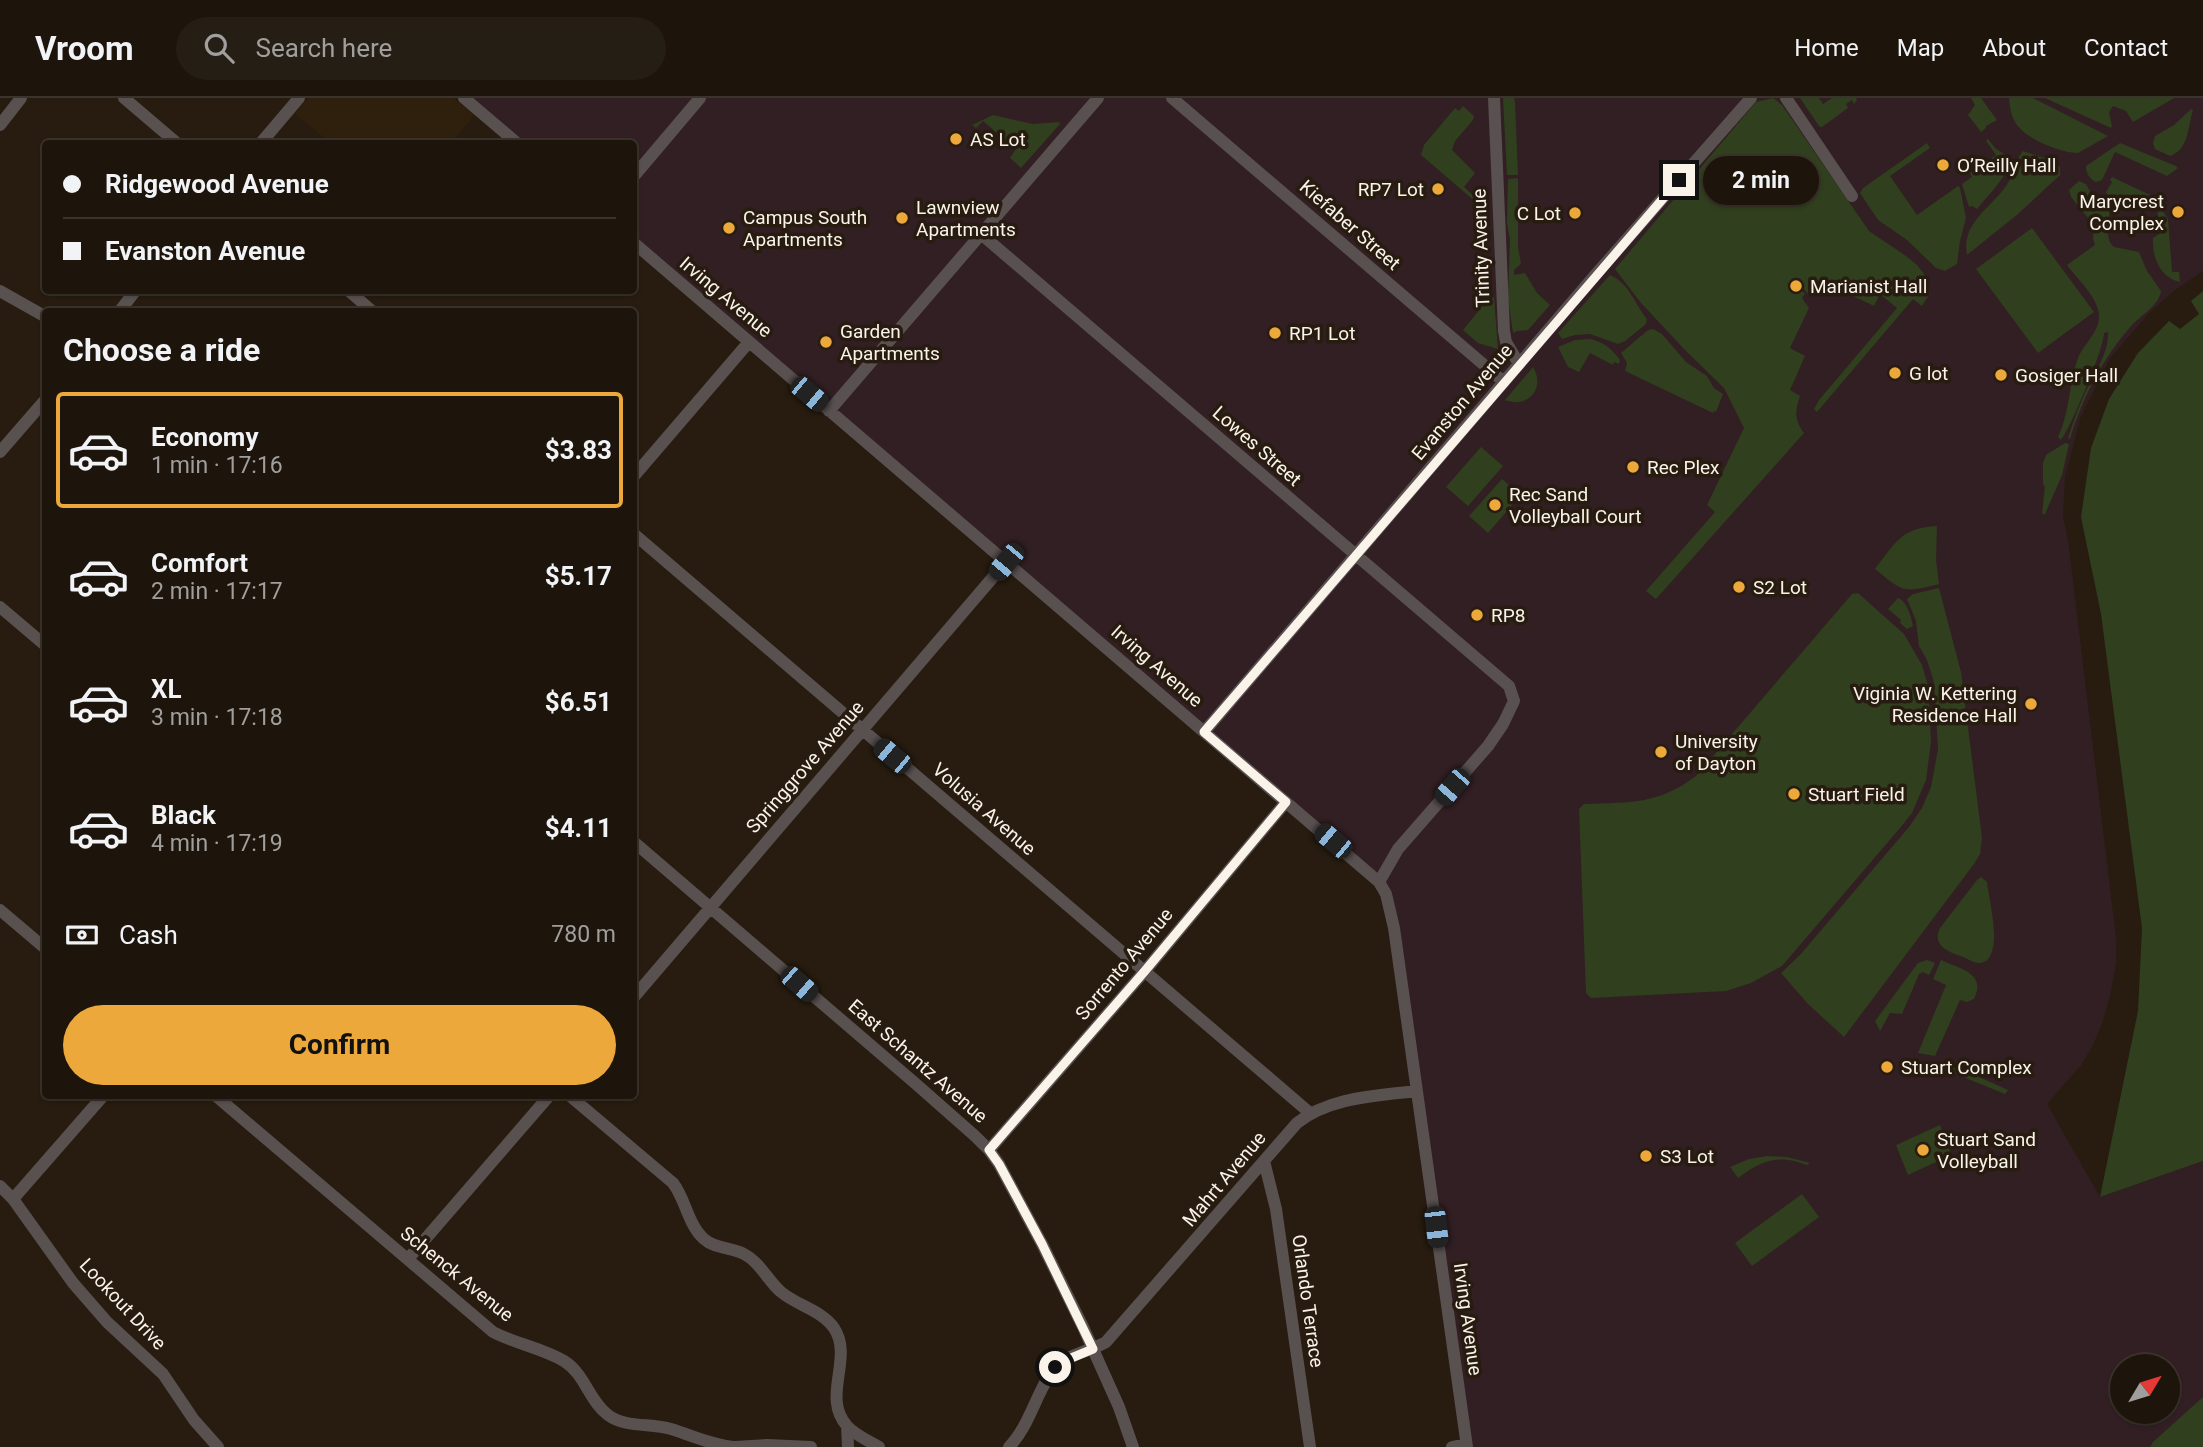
<!DOCTYPE html>
<meta charset="utf-8">
<style>
:root{--surface:#1d150b;--page:#251e14;--text:#f1f3f6;--muted:#a09f9d;--line:#3b342c;--accent:#eda83b}
body{margin:0;font-family:Roboto,sans-serif;background:var(--page);color:var(--text);height:100vh;display:flex;flex-direction:column;font-size:26px;white-space:nowrap}
*{box-sizing:border-box;margin:0}
p{font-size:23px;color:var(--muted)}
.icon{flex:none;width:38px;height:38px;fill:none;stroke:currentColor;stroke-width:2;stroke-linecap:round;stroke-linejoin:round}
.map{position:relative;flex:1;overflow:hidden}
.side{position:absolute;left:42px;top:210px;width:595px;height:791px;display:flex;flex-direction:column;background:var(--surface);border-radius:7px;box-shadow:0 2px 5px #0004,0 0 0 2px var(--line)}
.side>*{flex:none}
.top-card{position:absolute;left:42px;top:42px;width:595px;height:154px;border-radius:7px;box-shadow:0 2px 5px #0004,0 0 0 2px var(--line);display:grid;align-content:center;height:154px;padding:0 21px;background:var(--surface)}
.needle{width:46px;rotate:52deg}
.fabs{position:absolute;left:2110px;top:1256px;display:grid;gap:14px}
.fabs a{display:grid;place-items:center;width:70px;height:70px;border-radius:50%;background:var(--surface);box-shadow:0 2px 5px #0004,0 0 0 2px var(--line);font-size:35px}
.end{position:absolute;width:32px;height:32px;margin:-16px;border:9px solid #faf3ea;background:#111;box-shadow:0 0 0 4px #111}
.from{border-radius:50%}
.bubble{position:absolute;height:49px;border-radius:24px;background:var(--surface);box-shadow:0 2px 5px #0004,0 0 0 2px var(--line);font-size:23px;font-weight:700;line-height:49px;text-align:center}
.car{position:absolute;width:21px;height:42px;margin:-21px -10px;border-radius:9px;box-shadow:0 0 5px 2px #0007;background:linear-gradient(#222 24%,#8ab4d8 0 40%,#222 0 76%,#8ab4d8 0 86%,#222 0)}
.top-card b{display:flex;align-items:center;gap:24px;height:66px;font-size:26px}
.top-card b+b{border-top:2px solid var(--line)}
.top-card i{width:18px;height:18px;background:var(--text)}
ul{padding:0;list-style:none}
li{display:flex;align-items:center;gap:21px;height:116px;margin:0 14px 10px;padding:0 7px;border:4px solid transparent;border-radius:7px}
li div{flex:1}
li b{display:block;font-size:26px}
li em{font-style:normal;font-weight:700}
li.active{border-color:var(--accent)}
li>.icon{width:63px;height:63px;stroke-width:1.5}
h2{padding:0 21px;font-size:32px;line-height:84px}
.pay{display:flex;align-items:center;gap:18px;height:77px;padding:0 21px;font-size:26px}
.pay p{margin-inline-start:auto}
.button{display:flex;gap:14px;margin-top:auto;padding:14px 21px}
.button a{flex:1;height:80px;border-radius:42px;background:var(--accent);color:#111;font-size:28px;font-weight:700;line-height:80px;text-align:center}
header{display:flex;align-items:center;gap:42px;box-sizing:border-box;height:98px;padding:0 35px;background:var(--surface);border-bottom:2px solid var(--line)}
header strong{font-size:33px}
nav{display:flex;gap:38px;margin-inline-start:auto;font-size:24px}
.search{width:490px;height:63px;background:var(--page);display:flex;align-items:center;gap:18px;box-sizing:border-box;padding:0 24px;border-radius:38px;color:var(--muted);font-size:26px}
.map>svg:first-child{display:block}
.built{fill:#2f200d}
.education{fill:#321f23;fill-rule:evenodd}
.green{fill:#303f1d}
.lines{fill:none;stroke-linecap:round;stroke-linejoin:round}
.minor{stroke:#595050;stroke-width:12}
.route{stroke:#faf3ea;stroke-width:9}
.poi-dot{fill:#eda83b;stroke:#271c0f;stroke-width:2.5}
.labels{text-anchor:middle;dominant-baseline:central;stroke-width:7;stroke-linejoin:round;paint-order:stroke}
.poi-label{font-size:19px;fill:#faf3ea;stroke:#271c0f;text-anchor:start}
.street-label{font-size:19px;fill:#faf3ea;stroke:#271c0f}
</style>
<header>
<strong>Vroom</strong>
<div class="search"><svg class="icon" aria-label="search" viewBox="0 0 24 24"><circle cx="10" cy="10" r="6"/><path d="M15 15l6 6"/></svg>Search here</div>
<nav><a>Home</a><a>Map</a><a>About</a><a>Contact</a></nav>
</header>
<div class="map">
<svg width="2203" height="1349" viewBox="0 0 2203 1349">
<rect width="100%" height="100%" fill="#271c0f"/>
<path class="built" d="M 308,0 L 453,0 L 474,17 L 452,45 L 331,45 L 295,16 Z"/>
<path class="education" d="M 464,0 L 2203,0 L 2203,173 L 2175,192 L 2150,214 L 2110,260 L 2081,318 L 2065,378 L 2063,419 L 2068,442 L 2116,840 L 2116,866 L 2110,898 L 2102,926 L 2092,949 L 2082,966 L 2047,1006 L 2100,1099 L 2203,1063 L 2203,1349 L 1467,1349 L 1386,796 L 634,145 L 634,46 L 518,45 ZM 2123,1269 L 2168,1269 L 2168,1314 L 2123,1314 Z"/>
<path class="green" d="M 1503,0 L 1514,0 L 1515,5 L 1518,77 L 1507,77 Z
M 1773,0 L 1782,7 L 1869,133 L 1906,158 L 1917,167 L 1924,176 L 1930,195 L 1922,208 L 1913,201 L 1817,314 L 1814,311 L 1819,302 L 1897,210 L 1880,196 L 1874,208 L 1828,186 L 1810,198 L 1803,190 L 1798,192 L 1805,195 L 1802,200 L 1809,210 L 1790,250 L 1805,258 L 1790,292 L 1800,298 C 1795,314 1794,321 1804,335 L 1656,501 L 1646,493 L 1715,414 L 1707,407 L 1744,330 L 1724,290 L 1685,252 L 1641,205 L 1615,171 L 1756,4 Z
M 1800,0 L 1819,0 L 1823,6 L 1832,0 L 1856,0 L 1857,2 L 1854,6 L 1852,2 L 1846,6 L 1848,10 L 1822,29 L 1819,28 Z
M 1971,0 L 1981,0 L 1997,22 L 1986,28 L 1986,30 L 1981,34 L 1968,17 L 1975,7 Z
M 2009,0 L 2033,0 L 2108,38 L 2078,55 C 2060,55 2022,40 2014,22 C 2010,15 2010,7 2009,0 Z
M 2045,0 L 2174,0 L 2133,24 L 2126,13 L 2113,8 L 2109,14 L 2112,28 L 2111,30 Z
M 1463,8 L 1474,18 L 1473,22 L 1455,43 L 1452,52 L 1475,75 L 1464,89 L 1488,111 L 1484,111 L 1421,57 L 1424,47 L 1455,10 L 1459,13 Z
M 2191,11 L 2193,12 L 2192,15 C 2188,31 2188,52 2170,58 L 2155,51 L 2153,45 L 2155,38 L 2174,27 Z
M 993,17 L 1033,26 L 1059,24 L 1060,26 L 1021,70 L 1010,60 L 1016,51 L 983,23 L 976,30 L 972,27 Z
M 1988,41 L 1995,50 L 2010,60 C 2008,79 1989,96 1977,111 L 1972,108 L 1969,109 L 1962,86 L 1972,79 L 1970,75 L 1996,57 L 1986,43 Z
M 1927,45 L 1930,50 L 1890,78 L 1917,117 L 1958,88 L 1960,90 L 1966,120 L 1960,143 L 1957,166 L 1945,173 L 1936,170 L 1907,142 L 1878,122 L 1860,95 L 1863,90 Z
M 2120,45 L 2176,68 L 2178,70 L 2167,78 L 2115,54 L 2102,82 L 2096,84 C 2090,81 2086,76 2086,68 Z
M 2023,53 L 2053,63 L 2060,69 L 2060,77 L 2018,116 L 1967,157 C 1961,125 1990,111 2006,88 C 2014,77 2015,62 2023,53 Z
M 2112,79 L 2154,99 L 2158,106 L 2152,109 C 2150,107 2143,99 2139,98 C 2125,101 2113,111 2106,94 L 2112,84 L 2110,82 Z
M 1518,80 L 1518,149 L 1521,166 L 1514,172 L 1514,177 L 1525,175 L 1537,195 L 1550,207 L 1528,232 L 1517,233 L 1513,235 L 1508,200 L 1510,142 L 1507,125 L 1508,81 Z
M 2079,83 L 2086,86 L 2093,99 L 2109,112 C 2111,125 2103,139 2114,149 L 2139,154 L 2147,173 L 2161,193 C 2159,207 2143,216 2133,226 C 2103,259 2083,299 2070,341 L 2068,340 C 2073,324 2079,308 2086,293 C 2095,275 2109,254 2108,234 L 2104,235 C 2105,248 2070,332 2061,342 L 2058,339 C 2070,314 2069,285 2078,260 C 2084,245 2100,234 2099,217 C 2098,199 2077,181 2067,167 L 2095,147 L 2093,140 L 2094,127 L 2071,99 L 2069,92 Z
M 2162,112 L 2168,121 L 2172,174 L 2179,174 L 2180,184 C 2160,180 2152,159 2153,140 L 2164,133 L 2157,115 Z
M 2032,130 L 2094,214 L 2038,255 L 1976,171 Z
M 1610,177 C 1629,185 1635,206 1647,221 L 1646,226 L 1625,243 L 1618,246 L 1590,236 L 1575,237 L 1562,241 L 1558,235 Z
M 2203,193 L 2203,1063 L 2100,1099 L 2138,913 L 2142,830 L 2101,516 L 2081,419 L 2091,350 L 2109,301 L 2138,255 L 2169,223 L 2180,231 L 2199,216 L 2191,203 Z
M 1494,199 L 1498,251 L 1478,245 L 1463,232 L 1488,201 Z
M 1653,231 L 1662,236 L 1686,264 L 1707,278 L 1714,290 L 1723,296 L 1716,314 L 1714,313 L 1713,315 L 1625,273 L 1627,265 L 1621,255 L 1648,232 Z
M 1590,241 C 1604,244 1612,251 1620,262 L 1619,266 L 1614,264 L 1613,267 L 1590,255 L 1579,274 L 1568,269 L 1558,249 L 1575,242 Z
M 1533,269 C 1546,290 1528,311 1505,302 Z
M 2065,345 L 2069,346 L 2062,377 L 2045,416 L 2042,416 L 2045,388 L 2043,387 L 2043,365 L 2046,357 Z
M 1481,349 L 1503,368 L 1468,408 L 1446,389 Z
M 1502,381 L 1521,397 L 1488,435 L 1469,418 Z
M 1937,428 L 1936,462 L 1939,486 C 1903,495 1903,494 1875,471 C 1896,444 1901,430 1937,428 Z
M 1939,490 L 1961,574 L 1982,740 L 1980,756 L 1974,766 L 1844,939 L 1808,906 L 1781,875 L 1800,857 L 1909,729 L 1922,710 L 1931,689 L 1938,651 L 1934,584 L 1927,562 L 1919,548 L 1916,523 L 1907,501 L 1913,496 Z
M 1858,495 L 1904,536 L 1922,567 L 1928,588 L 1931,644 L 1926,682 L 1912,715 L 1900,730 L 1782,868 L 1751,885 L 1726,893 L 1591,900 L 1586,895 L 1579,711 L 1584,706 C 1631,704 1657,707 1696,678 L 1852,496 Z
M 1898,500 C 1907,503 1911,518 1913,528 L 1907,531 L 1900,525 L 1901,522 L 1888,511 Z
M 1981,779 L 1987,784 C 1989,802 1999,838 1991,856 C 1989,861 1985,865 1979,865 C 1974,865 1968,861 1963,859 C 1950,854 1931,848 1940,830 L 1977,782 Z
M 1927,862 L 1935,865 L 1929,877 L 1923,874 L 1919,876 L 1902,916 L 1890,915 L 1880,933 L 1875,923 L 1918,865 Z
M 1941,862 C 1960,871 1987,875 1974,901 L 1967,904 L 1960,902 L 1935,958 L 1918,955 L 1946,887 L 1933,881 Z
M 1944,963 L 1950,966 L 2008,992 L 2005,996 L 1941,970 Z
M 1940,1027 L 1951,1057 L 1908,1077 L 1896,1047 Z
M 1767,1058 L 1787,1059 L 1810,1065 L 1807,1067 C 1778,1056 1762,1062 1738,1080 L 1730,1069 L 1749,1061 Z
M 1802,1096 L 1819,1119 L 1752,1168 L 1735,1145 Z
M 2203,1299 L 2203,1349 L 2150,1349 L 2153,1344 Z"/>
<g class="lines">
<path class="minor" d="M 124,0 L 178,46
M 464,0 L 518,46
M 1172,0 L 1504,284
M 1494,0 L 1504,233 L 1506,244 L 1519,266
M 1786,0 L 1852,98
M 0,27 L 21,0
M 260,46 L 299,0
M 634,78 L 700,0
M 981,136 L 1509,588 L 1514,603 L 1503,626 L 1488,648 L 1398,751 L 1379,784
M 634,145 L 1379,784 L 1386,796 L 1394,830 L 1467,1349
M 348,192 L 373,214
M 0,193 L 46,219
M 119,214 L 136,192
M 829,313 L 1098,0
M 0,354 L 46,301
M 634,378 L 749,244
M 634,436 L 1310,1015
M 0,509 L 46,548
M 1204,634 L 1597,175 L 1751,0
M 634,744 L 916,986 L 975,1038 L 989,1052 L 999,1066 L 1042,1146 L 1083,1229 L 1119,1309 L 1133,1349
M 0,812 L 46,851
M 634,899 L 1006,464
M 216,998 L 493,1234 C 516,1246 542,1250 564,1263 C 585,1276 589,1303 608,1317 C 625,1330 651,1325 671,1331 C 694,1338 708,1346 733,1349
M 570,998 L 673,1085 C 686,1102 688,1127 704,1141 C 715,1151 731,1149 744,1156 C 760,1164 768,1183 781,1194 C 798,1208 821,1212 834,1230 C 854,1260 821,1299 847,1328 C 855,1337 869,1343 879,1349
M 989,1052 L 1144,874 L 1286,704
M 1264,1063 L 1276,1111 L 1310,1349
M 0,1088 L 13,1101 L 73,1185 L 107,1224 L 163,1276 L 194,1322 L 218,1349
M 13,1101 L 103,998
M 408,1161 L 549,998
M 847,1328 L 848,1349
M 735,1349 L 767,1347 L 811,1349
M 1009,1349 C 1031,1327 1038,1287 1057,1268 C 1069,1256 1091,1253 1106,1244 L 1297,1025 C 1330,999 1376,998 1416,993
M 1452,1349 L 1466,1346"/>
</g>
<g class="lines">
<path class="route" d="M 1055,1269 L 1064,1263 L 1093,1251 L 1042,1146 L 999,1066 L 989,1052 L 1144,874 L 1286,704 L 1204,634 L 1679,82"/>
</g>
<g class="poi-dot">
<circle cx="956" cy="41" r="7"/>
<circle cx="1943" cy="67" r="7"/>
<circle cx="1438" cy="91" r="7"/>
<circle cx="2178" cy="114" r="7"/>
<circle cx="1575" cy="115" r="7"/>
<circle cx="902" cy="120" r="7"/>
<circle cx="729" cy="130" r="7"/>
<circle cx="1796" cy="188" r="7"/>
<circle cx="1275" cy="235" r="7"/>
<circle cx="826" cy="244" r="7"/>
<circle cx="1895" cy="275" r="7"/>
<circle cx="2001" cy="277" r="7"/>
<circle cx="1633" cy="369" r="7"/>
<circle cx="1495" cy="407" r="7"/>
<circle cx="1739" cy="489" r="7"/>
<circle cx="1477" cy="517" r="7"/>
<circle cx="2031" cy="606" r="7"/>
<circle cx="1661" cy="654" r="7"/>
<circle cx="1794" cy="696" r="7"/>
<circle cx="1887" cy="969" r="7"/>
<circle cx="1923" cy="1052" r="7"/>
<circle cx="1646" cy="1058" r="7"/>
</g>
<g class="labels">
<g class="poi-label">
<text x="970" y="41">AS Lot</text>
<text x="1957" y="67">O’Reilly Hall</text>
<text x="1424" y="91" text-anchor="end">RP7 Lot</text>
<text x="2164" y="103" text-anchor="end">Marycrest<tspan x="2164" dy="22">Complex</tspan></text>
<text x="916" y="109">Lawnview<tspan x="916" dy="22">Apartments</tspan></text>
<text x="1561" y="115" text-anchor="end">C Lot</text>
<text x="743" y="119">Campus South<tspan x="743" dy="22">Apartments</tspan></text>
<text x="1810" y="188">Marianist Hall</text>
<text x="840" y="233">Garden<tspan x="840" dy="22">Apartments</tspan></text>
<text x="1289" y="235">RP1 Lot</text>
<text x="1909" y="275">G lot</text>
<text x="2015" y="277">Gosiger Hall</text>
<text x="1647" y="369">Rec Plex</text>
<text x="1509" y="396">Rec Sand<tspan x="1509" dy="22">Volleyball Court</tspan></text>
<text x="1753" y="489">S2 Lot</text>
<text x="1491" y="517">RP8</text>
<text x="2017" y="595" text-anchor="end">Viginia W. Kettering<tspan x="2017" dy="22">Residence Hall</tspan></text>
<text x="1675" y="643">University<tspan x="1675" dy="22">of Dayton</tspan></text>
<text x="1808" y="696">Stuart Field</text>
<text x="1901" y="969">Stuart Complex</text>
<text x="1937" y="1041">Stuart Sand<tspan x="1937" dy="22">Volleyball</tspan></text>
<text x="1660" y="1058">S3 Lot</text>
</g>
<g class="street-label">
<text transform="translate(1350 127) rotate(41)">Kiefaber Street</text>
<text transform="translate(1481 150) rotate(-92)">Trinity Avenue</text>
<text transform="translate(726 199) rotate(40)">Irving Avenue</text>
<text transform="translate(1462 304) rotate(-50)">Evanston Avenue</text>
<text transform="translate(1257 348) rotate(41)">Lowes Street</text>
<text transform="translate(1157 568) rotate(41)">Irving Avenue</text>
<text transform="translate(805 669) rotate(-49)">Springgrove Avenue</text>
<text transform="translate(984 711) rotate(41)">Volusia Avenue</text>
<text transform="translate(1124 866) rotate(-50)">Sorrento Avenue</text>
<text transform="translate(918 963) rotate(41)">East Schantz Avenue</text>
<text transform="translate(1224 1081) rotate(-50)">Mahrt Avenue</text>
<text transform="translate(457 1176) rotate(39)">Schenck Avenue</text>
<text transform="translate(1308 1203) rotate(82)">Orlando Terrace</text>
<text transform="translate(123 1206) rotate(47)">Lookout Drive</text>
<text transform="translate(1468 1221) rotate(82)">Irving Avenue</text>
</g>
</g>
</svg>
<div class="fabs">
<a><svg class="needle" viewBox="-14 -14 28 28"><path d="M0-13l5 13h-10z" fill="#e53935"/><path d="M0 13l5-13h-10z" fill="#a09f9d"/></svg></a>
</div>
<i class="end from" style="left:1055px;top:1269px"></i>
<i class="end" style="left:1679px;top:82px"></i>
<div class="bubble" style="left:1703px;top:58px;width:116px">2 min</div>
<i class="car" style="left:809px;top:296px;rotate:130deg"></i>
<i class="car" style="left:1006px;top:464px;rotate:220deg"></i>
<i class="car" style="left:892px;top:658px;rotate:310deg"></i>
<i class="car" style="left:1452px;top:689px;rotate:221deg"></i>
<i class="car" style="left:1333px;top:743px;rotate:310deg"></i>
<i class="car" style="left:799px;top:886px;rotate:131deg"></i>
<i class="car" style="left:1436px;top:1129px;rotate:173deg"></i>
<div class="top-card">
<b><i class="from"></i>Ridgewood Avenue</b>
<b><i></i>Evanston Avenue</b>
</div>
<section class="side">
<h2>Choose a ride</h2>
<ul>
<li class="active"><svg class="icon" aria-label="car" viewBox="0 0 24 24"><path d="M5 17H2v-5l4-1 3-4h7l3 4 3 1v5h-3M9 17h6M6 11h13"/><circle cx="7" cy="17" r="2"/><circle cx="17" cy="17" r="2"/></svg><div><b>Economy</b><p>1 min · 17:16</p></div><em>$3.83</em></li>
<li><svg class="icon" aria-label="car" viewBox="0 0 24 24"><path d="M5 17H2v-5l4-1 3-4h7l3 4 3 1v5h-3M9 17h6M6 11h13"/><circle cx="7" cy="17" r="2"/><circle cx="17" cy="17" r="2"/></svg><div><b>Comfort</b><p>2 min · 17:17</p></div><em>$5.17</em></li>
<li><svg class="icon" aria-label="car" viewBox="0 0 24 24"><path d="M5 17H2v-5l4-1 3-4h7l3 4 3 1v5h-3M9 17h6M6 11h13"/><circle cx="7" cy="17" r="2"/><circle cx="17" cy="17" r="2"/></svg><div><b>XL</b><p>3 min · 17:18</p></div><em>$6.51</em></li>
<li><svg class="icon" aria-label="car" viewBox="0 0 24 24"><path d="M5 17H2v-5l4-1 3-4h7l3 4 3 1v5h-3M9 17h6M6 11h13"/><circle cx="7" cy="17" r="2"/><circle cx="17" cy="17" r="2"/></svg><div><b>Black</b><p>4 min · 17:19</p></div><em>$4.11</em></li>
</ul>
<div class="pay"><svg class="icon" aria-label="cash" viewBox="0 0 24 24"><path d="M3 7h18v10H3z"/><circle cx="12" cy="12" r="2"/></svg>Cash<p>780 m</p></div>
<div class="button"><a>Confirm</a></div>
</section>
</div>
